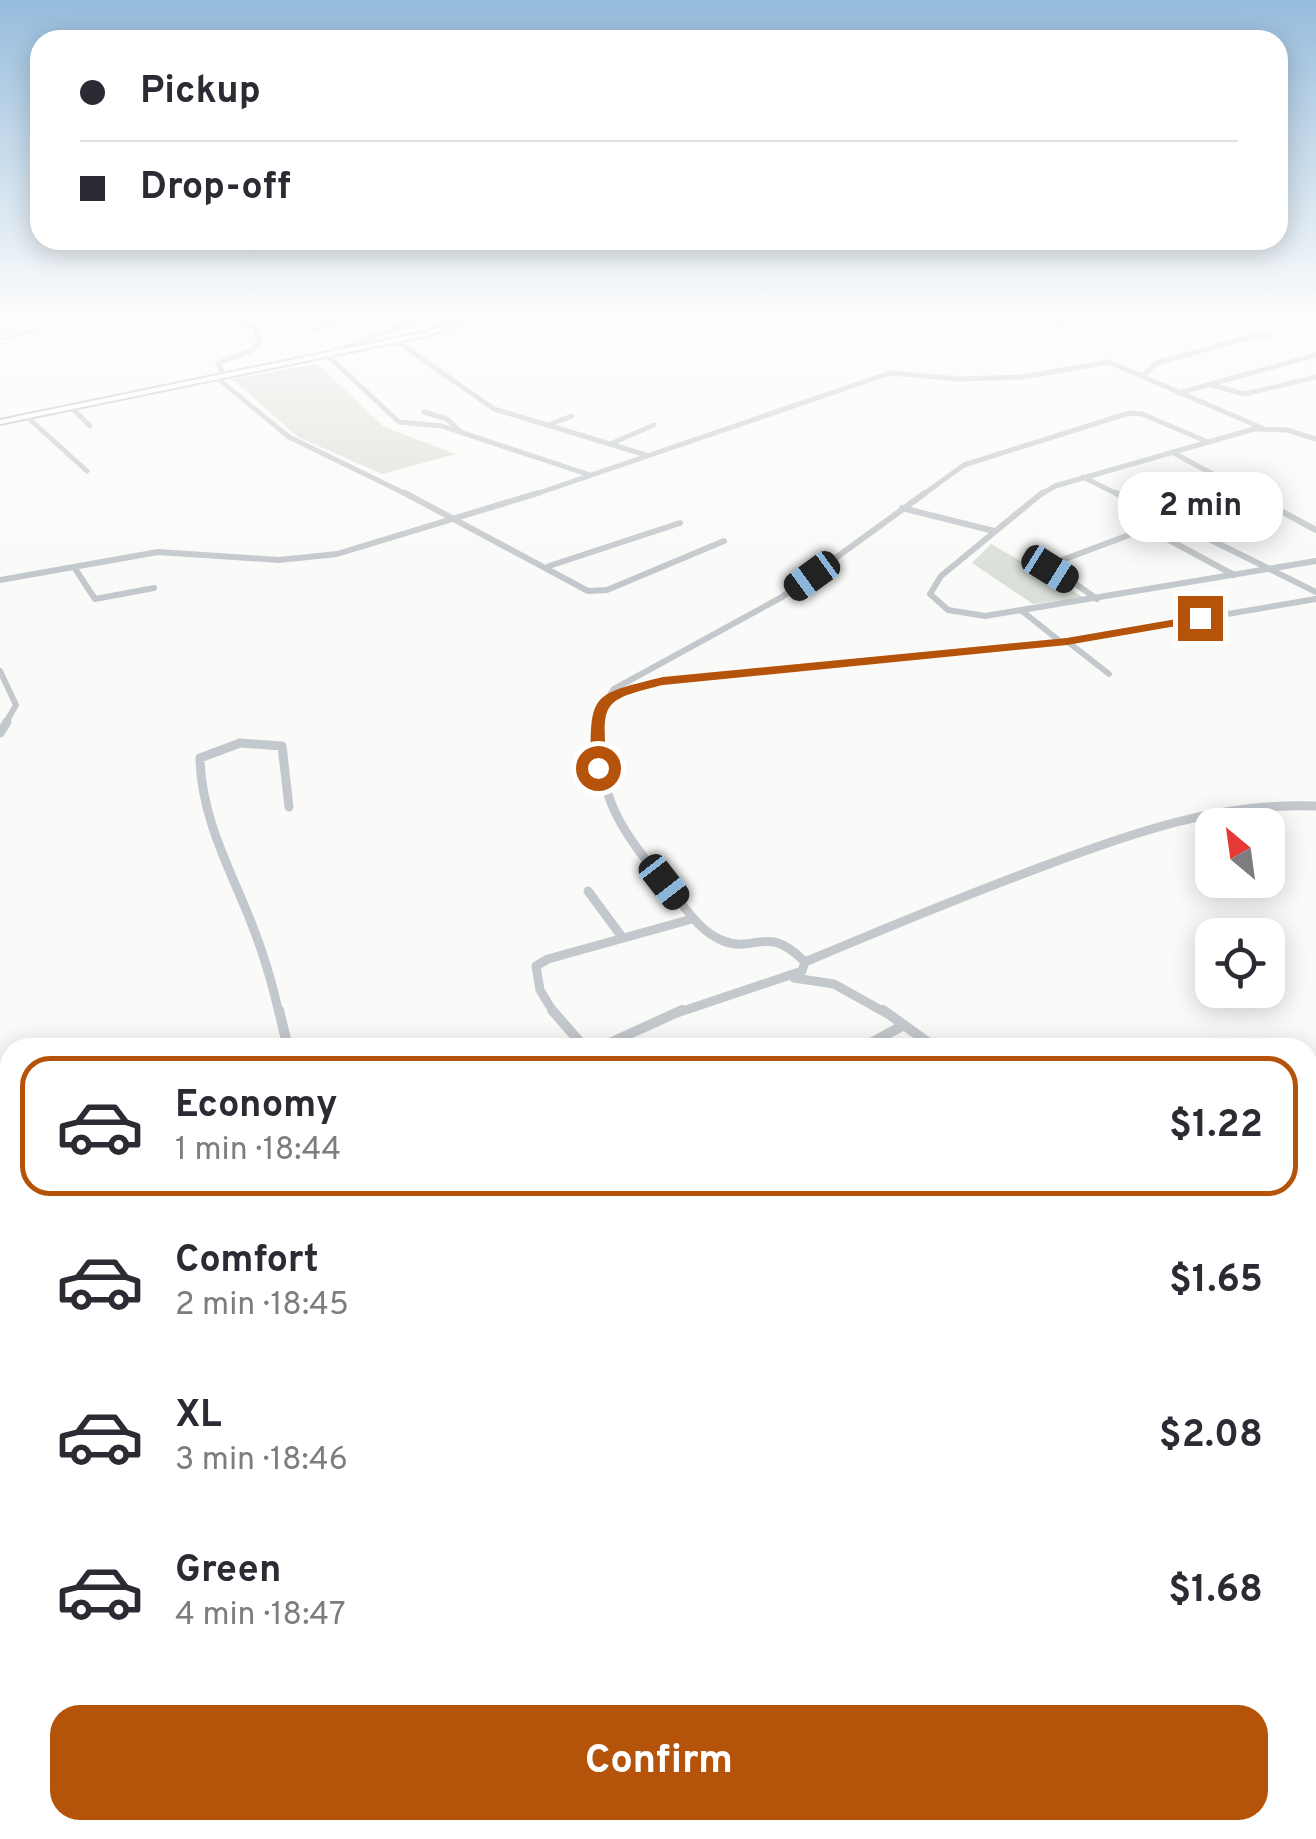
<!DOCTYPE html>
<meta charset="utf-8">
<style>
:root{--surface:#fff;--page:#f2f2f3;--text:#2b2b33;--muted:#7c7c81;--line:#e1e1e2;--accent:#b45309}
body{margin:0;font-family:Overpass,sans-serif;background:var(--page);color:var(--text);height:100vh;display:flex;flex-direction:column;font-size:38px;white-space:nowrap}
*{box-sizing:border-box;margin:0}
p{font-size:32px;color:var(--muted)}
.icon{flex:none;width:55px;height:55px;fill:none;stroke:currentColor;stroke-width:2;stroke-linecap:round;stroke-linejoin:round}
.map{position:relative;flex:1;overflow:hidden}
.panel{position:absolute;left:0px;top:1038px;width:1318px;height:802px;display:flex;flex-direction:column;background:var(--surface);border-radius:30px 30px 0 0;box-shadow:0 5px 25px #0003}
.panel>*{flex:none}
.guide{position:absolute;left:30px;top:30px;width:1258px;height:220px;border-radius:30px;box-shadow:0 5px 25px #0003;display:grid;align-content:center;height:220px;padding:0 50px;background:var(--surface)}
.needle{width:65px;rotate:331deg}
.controls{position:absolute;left:1195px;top:808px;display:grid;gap:20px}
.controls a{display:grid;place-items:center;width:90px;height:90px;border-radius:20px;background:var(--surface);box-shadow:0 5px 25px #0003;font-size:50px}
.end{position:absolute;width:45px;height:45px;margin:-22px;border:12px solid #b45309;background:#fff;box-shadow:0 0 0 5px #fff}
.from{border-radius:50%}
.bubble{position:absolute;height:70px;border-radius:30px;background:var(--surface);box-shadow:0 5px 25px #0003;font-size:32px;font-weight:700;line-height:70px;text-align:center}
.car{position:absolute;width:30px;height:60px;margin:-30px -15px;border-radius:12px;box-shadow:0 0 8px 2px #0007;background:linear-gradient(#222 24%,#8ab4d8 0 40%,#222 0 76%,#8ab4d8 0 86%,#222 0)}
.guide b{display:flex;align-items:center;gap:35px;height:95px;font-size:38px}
.guide b+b{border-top:2px solid var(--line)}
.guide i{width:25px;height:25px;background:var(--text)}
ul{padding:18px 0 0;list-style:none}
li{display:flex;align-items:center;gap:30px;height:140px;margin:0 20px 15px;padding:0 30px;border:5px solid transparent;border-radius:30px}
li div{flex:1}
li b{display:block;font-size:38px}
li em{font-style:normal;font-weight:700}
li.active{border-color:var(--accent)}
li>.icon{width:90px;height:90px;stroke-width:1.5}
.button{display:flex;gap:20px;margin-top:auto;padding:20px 50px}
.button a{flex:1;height:115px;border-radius:30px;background:var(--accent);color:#fff;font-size:40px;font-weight:700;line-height:115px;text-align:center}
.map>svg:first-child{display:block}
.green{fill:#dadfd7}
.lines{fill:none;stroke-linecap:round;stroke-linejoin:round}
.secondary-casing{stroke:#b3babf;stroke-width:4}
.trunk-casing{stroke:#b4b9bd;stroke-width:4}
.motorway-casing{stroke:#b4b9bd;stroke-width:3}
.minor-far4{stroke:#c3c8cc;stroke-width:5}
.minor-far3{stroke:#c3c8cc;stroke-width:6}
.minor-far2{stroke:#c3c8cc;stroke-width:9}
.minor-far1{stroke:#c3c8cc;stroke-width:10}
.minor{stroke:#c3c8cc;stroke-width:14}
.secondary{fill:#fff;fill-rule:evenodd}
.trunk{fill:#fff;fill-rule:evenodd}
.motorway{fill:#fff;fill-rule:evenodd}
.route{fill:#b45309}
</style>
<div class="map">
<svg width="1316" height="1839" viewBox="0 0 1316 1839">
<rect width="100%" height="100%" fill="#fafaf8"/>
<path class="green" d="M 317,364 L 384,427 L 456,454 L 382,474 L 298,437 L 232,379 Z
M 991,544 L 1083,597 L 1033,604 L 972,563 Z"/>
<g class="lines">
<g class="secondary-casing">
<path id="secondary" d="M 481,314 L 492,314 L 422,337 L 0,424 L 0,420 L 421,333 Z"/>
</g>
<g class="trunk-casing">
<path id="trunk" d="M 0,314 L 6,314 L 0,317 Z"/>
</g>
<g class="motorway-casing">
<path id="motorway" d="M 77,314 L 94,314 L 0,339 L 0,333 Z"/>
</g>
<path class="minor-far4" d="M 309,314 L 332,323
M 432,314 L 327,355 L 399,422 L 442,426 L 590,475
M 1059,327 L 1068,314
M 313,330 L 356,314
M 395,340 L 494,409 L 646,455
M 224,375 L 218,363 L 251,351 L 259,342 L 255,327 L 243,321
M 1144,375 L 1156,363 L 1261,334 L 1267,337
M 216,377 L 289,437 L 410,496
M 1211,385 L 1245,394 L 1316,377
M 1179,393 L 1316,355
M 71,407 L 90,426
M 424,412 L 447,419 L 462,433
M 26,416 L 87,471
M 548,425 L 572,416
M 610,444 L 654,425
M 1172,452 L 1253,496
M 1083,477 L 1121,496
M 530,496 L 890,373 L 959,379 L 1022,377 L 1109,362 L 1262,428
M 921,496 L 964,465 L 1129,413 L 1142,414 L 1208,442
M 1038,496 L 1055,486 L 1254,429 L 1287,430 L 1316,439"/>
<path class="minor-far3" d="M 405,493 L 588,591 L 607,590 L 724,541
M 1042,493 L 941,576 L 930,594 L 948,610 L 985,616 L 1316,561
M 1116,493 L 1316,592
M 1248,493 L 1316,530
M 902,508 L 994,531
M 1145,527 L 1234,575
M 549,566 L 680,523
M 74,567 L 95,599 L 154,588
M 0,580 L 158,552 L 279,560 L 337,554 L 538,493
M 1097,599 L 1049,565 L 1169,520
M 1022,611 L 1061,642
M 1068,642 L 1109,674
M 0,671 L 16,705 L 5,724
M 613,693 L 663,681 L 1067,641 L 1316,599
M 597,724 L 597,715 L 614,689 L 782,597 L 925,493"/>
<path class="minor-far2" d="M 597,722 C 600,805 621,830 672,892 C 687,910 700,931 721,940 C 756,955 765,922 805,962 L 802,971 L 677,1013
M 0,733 L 7,722
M 588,891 L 622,937
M 805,962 C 883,929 961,897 1041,867 C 1132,833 1218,802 1316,806
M 794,978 L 834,984 L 886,1013
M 279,1013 C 272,982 263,952 251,922 C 230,869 201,817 200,758 L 240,743 L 282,746 L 289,807
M 554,1013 L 540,990 L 536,966 L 548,959 L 692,919"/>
<path class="minor-far1" d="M 279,1010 L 288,1048
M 552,1010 L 585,1048
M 883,1010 L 936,1048
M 599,1048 L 682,1010
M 862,1048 L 902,1026
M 1308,1254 L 1316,1260
M 0,1272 L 10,1269"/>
<path class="minor" d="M 0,1584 L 10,1579
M 517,1830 L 520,1839
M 940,1830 L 943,1839"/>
<use href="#secondary" class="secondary"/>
<use href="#trunk" class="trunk"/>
<use href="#motorway" class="motorway"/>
</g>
<linearGradient id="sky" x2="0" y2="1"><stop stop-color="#96bcdc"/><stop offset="0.55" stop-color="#fdfdfc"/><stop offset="1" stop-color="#fdfdfc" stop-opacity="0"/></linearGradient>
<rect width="1316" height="572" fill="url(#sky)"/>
<path class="route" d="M 1200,615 L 1205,621 L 1067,645 L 663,685 C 597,701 604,703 606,768 L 598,773 L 591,768 C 590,693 590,695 663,677 L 1067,638 Z"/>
</svg>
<div class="controls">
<a><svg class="needle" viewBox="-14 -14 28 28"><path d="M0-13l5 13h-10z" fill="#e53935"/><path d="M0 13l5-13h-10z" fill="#7c7c81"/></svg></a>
<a><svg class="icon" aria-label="locate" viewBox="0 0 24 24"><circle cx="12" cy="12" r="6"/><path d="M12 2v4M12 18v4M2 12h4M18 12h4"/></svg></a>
</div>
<i class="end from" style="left:598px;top:768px"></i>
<i class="end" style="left:1200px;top:618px"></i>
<div class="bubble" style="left:1118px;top:472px;width:165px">2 min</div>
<i class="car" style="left:1050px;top:569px;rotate:122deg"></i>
<i class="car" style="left:812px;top:576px;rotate:234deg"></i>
<i class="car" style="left:664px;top:882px;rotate:142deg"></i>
<div class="guide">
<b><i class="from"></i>Pickup</b>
<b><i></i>Drop-off</b>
</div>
<section class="panel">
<ul>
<li class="active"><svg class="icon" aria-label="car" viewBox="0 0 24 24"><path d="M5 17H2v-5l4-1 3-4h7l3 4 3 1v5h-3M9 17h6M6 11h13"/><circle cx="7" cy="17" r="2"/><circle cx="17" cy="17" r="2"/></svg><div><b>Economy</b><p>1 min · 18:44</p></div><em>$1.22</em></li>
<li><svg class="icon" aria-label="car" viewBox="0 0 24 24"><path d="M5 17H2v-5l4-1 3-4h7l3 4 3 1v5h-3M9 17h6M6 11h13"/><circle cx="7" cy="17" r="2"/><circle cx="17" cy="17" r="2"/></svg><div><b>Comfort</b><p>2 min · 18:45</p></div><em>$1.65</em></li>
<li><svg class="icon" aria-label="car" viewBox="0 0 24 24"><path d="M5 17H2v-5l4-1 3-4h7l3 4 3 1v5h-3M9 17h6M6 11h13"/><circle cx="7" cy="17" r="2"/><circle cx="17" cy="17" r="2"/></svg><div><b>XL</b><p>3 min · 18:46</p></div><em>$2.08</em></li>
<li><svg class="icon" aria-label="car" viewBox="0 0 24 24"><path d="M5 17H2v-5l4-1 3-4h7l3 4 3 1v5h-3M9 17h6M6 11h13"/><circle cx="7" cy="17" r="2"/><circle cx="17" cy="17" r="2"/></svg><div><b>Green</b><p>4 min · 18:47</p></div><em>$1.68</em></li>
</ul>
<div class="button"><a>Confirm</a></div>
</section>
</div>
